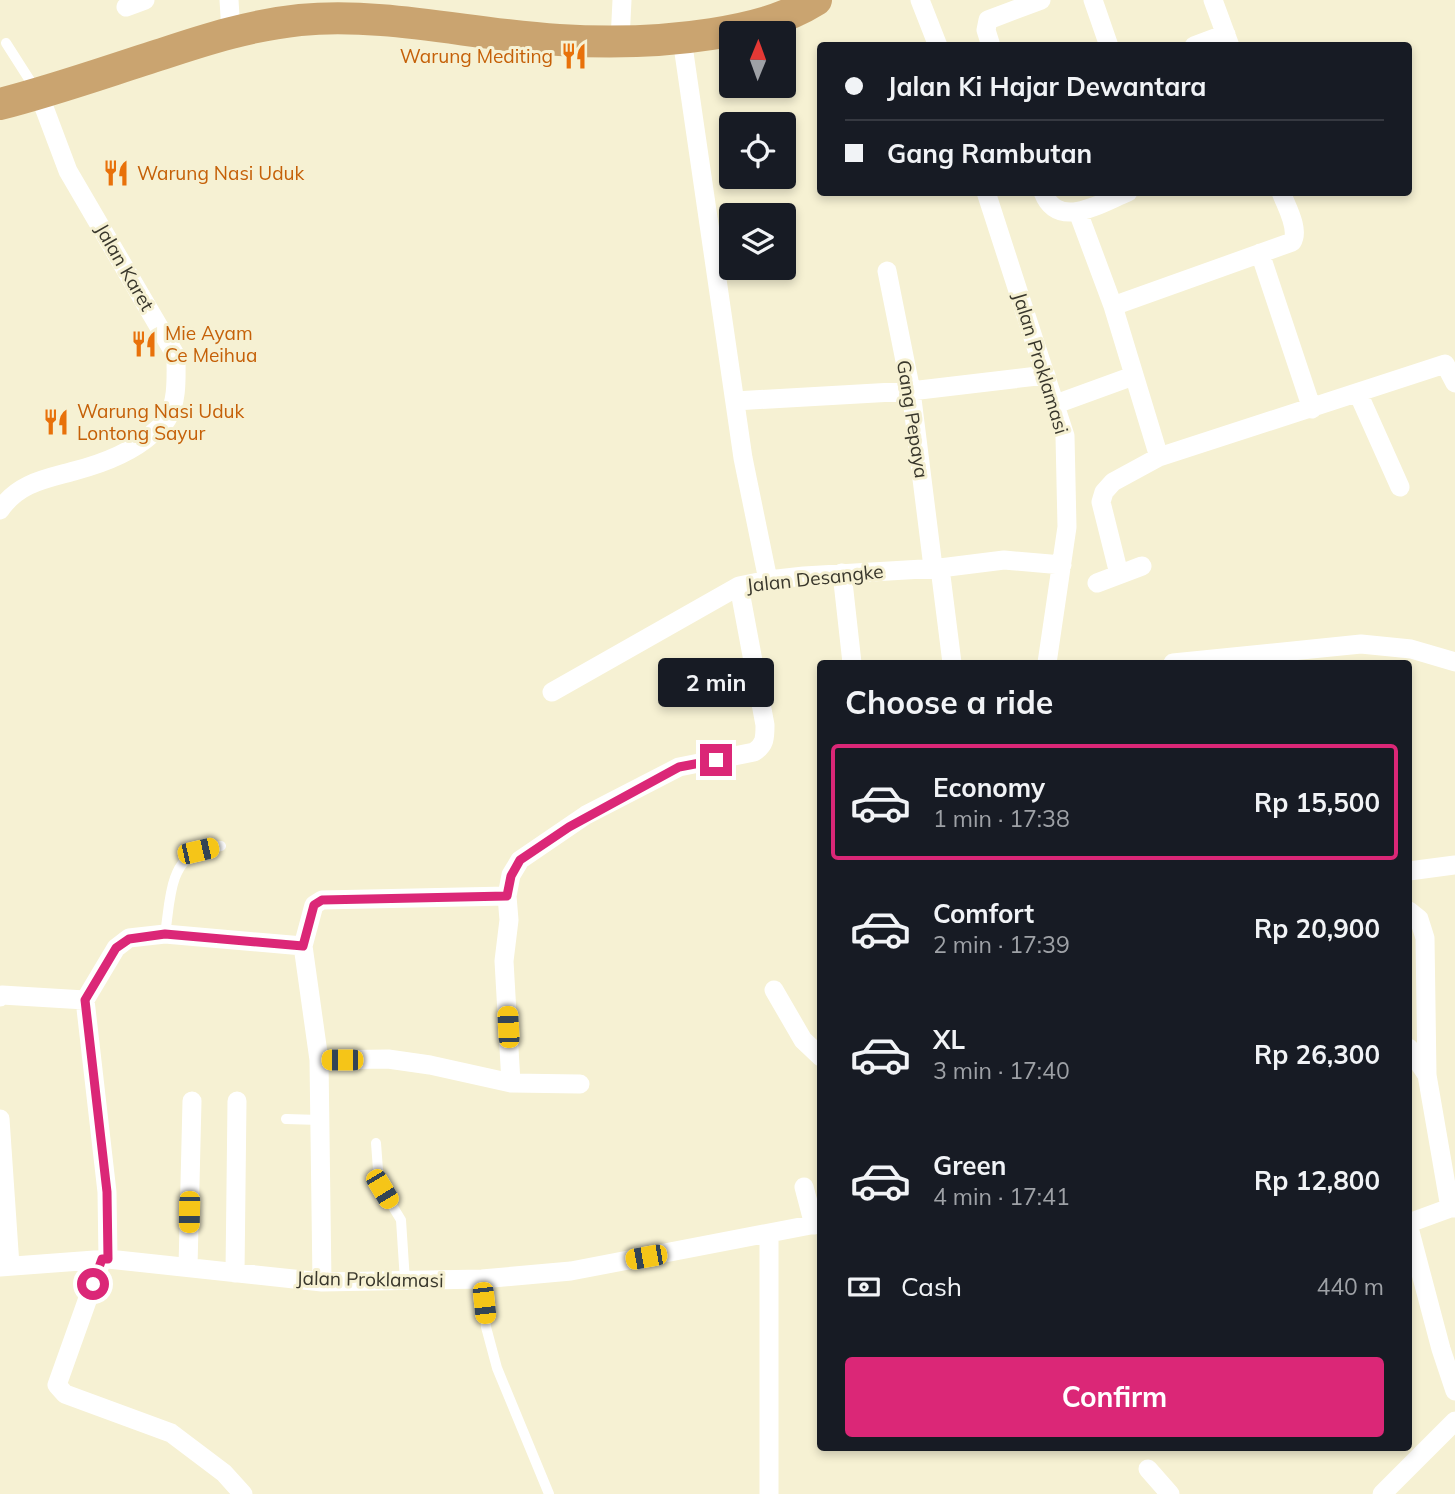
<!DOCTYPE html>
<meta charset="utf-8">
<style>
:root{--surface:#171b24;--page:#20242c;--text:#f1f3f6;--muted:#9ea1a6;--line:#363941;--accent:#db2777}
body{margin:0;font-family:Mulish,sans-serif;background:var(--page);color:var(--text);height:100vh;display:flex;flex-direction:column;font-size:26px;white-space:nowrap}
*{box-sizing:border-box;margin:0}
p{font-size:23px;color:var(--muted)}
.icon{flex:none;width:38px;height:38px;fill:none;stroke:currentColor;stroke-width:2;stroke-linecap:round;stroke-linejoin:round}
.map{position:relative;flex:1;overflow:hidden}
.drawer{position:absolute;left:817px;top:660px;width:595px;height:791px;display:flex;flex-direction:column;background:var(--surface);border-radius:7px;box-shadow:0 4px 10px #0003}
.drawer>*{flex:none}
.banner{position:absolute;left:817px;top:42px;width:595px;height:154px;border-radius:7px;box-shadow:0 4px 10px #0003;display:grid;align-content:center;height:154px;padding:0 28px;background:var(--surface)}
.needle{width:46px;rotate:1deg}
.controls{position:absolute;left:719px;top:21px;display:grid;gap:14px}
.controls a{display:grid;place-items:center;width:77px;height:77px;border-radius:7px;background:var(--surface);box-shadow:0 4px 10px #0003;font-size:35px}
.end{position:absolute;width:32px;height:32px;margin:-16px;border:9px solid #db2777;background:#fff;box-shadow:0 0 0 4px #fff}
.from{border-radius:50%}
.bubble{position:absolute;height:49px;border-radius:7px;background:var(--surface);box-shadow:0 4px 10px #0003;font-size:23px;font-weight:700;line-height:49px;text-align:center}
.car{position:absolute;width:21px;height:42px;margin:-21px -10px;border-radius:9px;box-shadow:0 0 5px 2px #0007;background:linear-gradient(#f5c518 24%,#345 0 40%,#f5c518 0 76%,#345 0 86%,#f5c518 0)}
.banner b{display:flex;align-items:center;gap:24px;height:66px;font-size:26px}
.banner b+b{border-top:2px solid var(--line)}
.banner i{width:18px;height:18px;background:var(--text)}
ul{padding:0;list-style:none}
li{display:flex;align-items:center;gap:21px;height:116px;margin:0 14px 10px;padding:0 14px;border:4px solid transparent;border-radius:7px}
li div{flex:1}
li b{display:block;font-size:26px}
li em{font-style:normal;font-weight:700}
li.active{border-color:var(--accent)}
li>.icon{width:63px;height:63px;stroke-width:1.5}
h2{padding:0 28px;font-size:32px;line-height:84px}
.pay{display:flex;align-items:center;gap:18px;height:77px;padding:0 28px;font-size:26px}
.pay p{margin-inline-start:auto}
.cta{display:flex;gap:14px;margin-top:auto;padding:14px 28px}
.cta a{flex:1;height:80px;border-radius:7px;background:var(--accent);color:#fff;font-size:28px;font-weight:700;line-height:80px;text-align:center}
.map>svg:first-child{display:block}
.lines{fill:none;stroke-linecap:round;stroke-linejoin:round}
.service{stroke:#fff;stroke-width:10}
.minor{stroke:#fff;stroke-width:19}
.trunk{stroke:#caa470;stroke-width:32}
.route{stroke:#db2777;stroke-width:9}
.labels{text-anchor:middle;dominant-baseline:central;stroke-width:6;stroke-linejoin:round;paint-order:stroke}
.food-label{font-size:19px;fill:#c56008;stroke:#f6f1d3;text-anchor:start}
.street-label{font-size:19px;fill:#39372c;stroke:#f6f1d3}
</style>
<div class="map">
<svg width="1455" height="1494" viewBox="0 0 1455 1494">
<rect width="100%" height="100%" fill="#f6f1d3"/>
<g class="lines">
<path class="service" d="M 6,43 L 36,90
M 165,934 C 170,906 168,863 199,851 C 206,848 214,847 221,846
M 286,1119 L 320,1120
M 376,1143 L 378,1170 L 382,1189 L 401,1220 L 405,1281
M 482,1279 L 486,1327 L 497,1368 L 549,1494"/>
<path class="minor" d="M 229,0 L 231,32
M 920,0 L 938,46
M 1093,0 L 1109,46
M 1213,0 L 1230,46
M 126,7 L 145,0
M 682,39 L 743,458 L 768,580
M 620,41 L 622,0
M 991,46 L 986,30 L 988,20 L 1041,0
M 1194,46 L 1226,34
M 986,192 L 1065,436 L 1067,527 L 1047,663
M 1043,192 C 1058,231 1101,203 1128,192
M 1078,212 L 1113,306 L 1159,457
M 1260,253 L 1312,409
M 887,271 L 911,391 L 933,567
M 1113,306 L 1292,242 C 1300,229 1286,206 1281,192
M 1358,393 L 1400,487
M 735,401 L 911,391 L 1046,375
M 1056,404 L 1133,376
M 0,510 C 18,483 45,479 74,471 C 101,464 131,453 152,434 C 156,430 164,425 167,419 C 178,401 176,376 176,356 L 68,171 L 39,94
M 940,568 L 952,663
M 842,573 L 852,663
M 1119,574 L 1101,502 L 1104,492 L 1113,482 L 1159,457 L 1445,364 L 1455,383
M 1097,583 L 1142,566
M 1173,663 L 1361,644 L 1411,649 L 1455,662
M 552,692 L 739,586 L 768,580 L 804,576 L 940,568 L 1004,560 L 1062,565
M 1409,871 L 1455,865
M 1409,911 L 1419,919 L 1425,938 L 1427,1075
M 303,946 L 314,905 L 322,900 L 507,896
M 774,990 L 803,1040 L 821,1057
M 0,997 L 2,995 L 85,1000 L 116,948 L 129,938 L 165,934 L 303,946 L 319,1060 L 322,1282
M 85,1000 L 107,1192 L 108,1259
M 1409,1048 L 1427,1075 L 1450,1208
M 319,1060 L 388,1059 L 430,1065 L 511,1083 L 580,1084
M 511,1083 L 504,961 L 509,920 L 507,896 L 511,875 L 520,860 L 586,815 L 679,767 L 754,752 C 765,745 765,738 765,725 L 739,586
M 0,1119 L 10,1266
M 804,1187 L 814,1225
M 1409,1223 L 1450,1208 L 1455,1208
M 1409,1228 L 1441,1349 L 1455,1391
M 102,1259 L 57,1385 L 65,1394 L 171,1433 L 224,1473 L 243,1494
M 0,1267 L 108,1259 L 322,1282 L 482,1279 L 571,1271 L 821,1223
M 188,1267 L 192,1101
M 235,1273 L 237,1101
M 1148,1469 L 1170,1494
M 769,1494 L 769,1235
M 1382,1494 L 1455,1421"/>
<path class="trunk" d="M 0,104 C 55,90 108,71 162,54 C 207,39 252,25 300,20 C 387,12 472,35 559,40 C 609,43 661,42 712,34 C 749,28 784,20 816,0"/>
</g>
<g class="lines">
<path class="route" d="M 93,1284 L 102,1259 L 108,1259 L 107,1192 L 85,1000 L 116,948 L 129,939 L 165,934 L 303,946 L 314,905 L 322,900 L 507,896 L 511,876 L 520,860 L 569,827 L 679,767 L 716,760"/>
</g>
<defs>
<g id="restaurant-bare" transform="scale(2.1)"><path d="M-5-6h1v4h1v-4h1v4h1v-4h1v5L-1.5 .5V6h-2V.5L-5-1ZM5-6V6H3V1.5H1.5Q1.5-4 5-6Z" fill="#e8710a" stroke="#f6f1d3" stroke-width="2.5" paint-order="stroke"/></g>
</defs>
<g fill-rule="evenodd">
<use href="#restaurant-bare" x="574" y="56"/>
<use href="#restaurant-bare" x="116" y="173"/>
<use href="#restaurant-bare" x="144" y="344"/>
<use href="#restaurant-bare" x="56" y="422"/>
</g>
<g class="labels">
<g class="food-label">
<text x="553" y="56" text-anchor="end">Warung Mediting</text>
<text x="137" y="173">Warung Nasi Uduk</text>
<text x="165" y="333">Mie Ayam<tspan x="165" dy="22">Ce Meihua</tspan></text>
<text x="77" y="411">Warung Nasi Uduk<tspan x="77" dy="22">Lontong Sayur</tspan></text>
</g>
<g class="street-label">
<text transform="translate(125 267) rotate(60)">Jalan Karet</text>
<text transform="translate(1041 363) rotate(73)">Jalan Proklamasi</text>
<text transform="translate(913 419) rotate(81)">Gang Pepaya</text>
<text transform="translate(815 578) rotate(-6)">Jalan Desangke</text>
<text transform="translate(370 1279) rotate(1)">Jalan Proklamasi</text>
</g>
</g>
</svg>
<div class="controls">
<a><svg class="needle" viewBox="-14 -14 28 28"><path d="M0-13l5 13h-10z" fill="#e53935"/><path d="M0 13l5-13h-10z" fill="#9ea1a6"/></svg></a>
<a><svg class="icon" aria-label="locate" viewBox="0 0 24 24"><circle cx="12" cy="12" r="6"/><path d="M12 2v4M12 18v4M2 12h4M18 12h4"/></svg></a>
<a><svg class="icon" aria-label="layers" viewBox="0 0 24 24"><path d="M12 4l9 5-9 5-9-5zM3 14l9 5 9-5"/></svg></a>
</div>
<i class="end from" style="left:93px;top:1284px"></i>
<i class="end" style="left:716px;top:760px"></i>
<div class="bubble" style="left:658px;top:658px;width:116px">2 min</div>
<i class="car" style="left:198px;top:851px;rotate:77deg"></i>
<i class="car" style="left:508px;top:1027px;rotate:357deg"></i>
<i class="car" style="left:342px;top:1060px;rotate:270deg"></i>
<i class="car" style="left:382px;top:1189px;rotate:149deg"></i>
<i class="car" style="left:189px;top:1212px;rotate:181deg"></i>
<i class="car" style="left:646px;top:1257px;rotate:260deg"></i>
<i class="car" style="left:484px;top:1303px;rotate:174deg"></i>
<div class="banner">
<b><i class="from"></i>Jalan Ki Hajar Dewantara</b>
<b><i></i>Gang Rambutan</b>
</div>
<section class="drawer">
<h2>Choose a ride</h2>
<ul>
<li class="active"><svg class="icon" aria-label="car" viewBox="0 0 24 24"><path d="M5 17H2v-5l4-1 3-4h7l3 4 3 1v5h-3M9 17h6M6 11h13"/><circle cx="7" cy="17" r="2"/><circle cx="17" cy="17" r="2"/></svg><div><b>Economy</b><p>1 min · 17:38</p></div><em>Rp 15,500</em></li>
<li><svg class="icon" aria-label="car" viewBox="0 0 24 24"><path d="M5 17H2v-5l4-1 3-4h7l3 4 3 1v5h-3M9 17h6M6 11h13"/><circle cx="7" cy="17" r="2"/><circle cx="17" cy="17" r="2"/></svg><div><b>Comfort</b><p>2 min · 17:39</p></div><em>Rp 20,900</em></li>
<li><svg class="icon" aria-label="car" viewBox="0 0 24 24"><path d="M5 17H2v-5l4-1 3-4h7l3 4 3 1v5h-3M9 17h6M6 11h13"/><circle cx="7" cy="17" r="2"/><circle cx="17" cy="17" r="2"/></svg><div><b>XL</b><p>3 min · 17:40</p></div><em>Rp 26,300</em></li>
<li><svg class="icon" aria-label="car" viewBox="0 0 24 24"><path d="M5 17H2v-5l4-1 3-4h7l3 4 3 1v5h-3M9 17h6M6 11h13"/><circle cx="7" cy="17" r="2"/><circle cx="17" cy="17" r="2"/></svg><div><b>Green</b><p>4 min · 17:41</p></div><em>Rp 12,800</em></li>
</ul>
<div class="pay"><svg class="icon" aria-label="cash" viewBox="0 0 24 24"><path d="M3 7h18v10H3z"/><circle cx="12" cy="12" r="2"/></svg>Cash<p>440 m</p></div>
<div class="cta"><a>Confirm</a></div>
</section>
</div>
